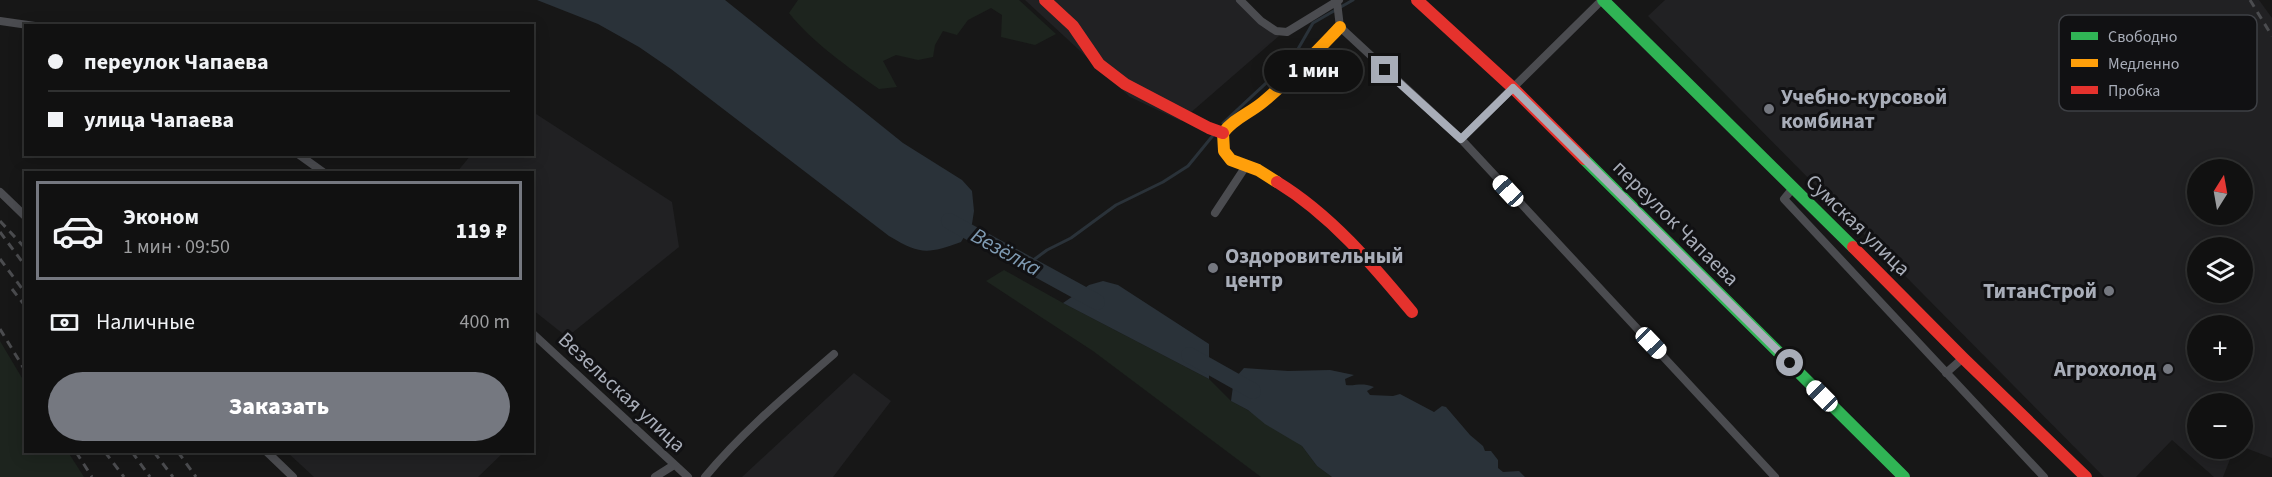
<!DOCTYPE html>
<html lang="ru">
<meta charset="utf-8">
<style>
:root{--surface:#111;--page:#1e1f1f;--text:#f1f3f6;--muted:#9c9d9f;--line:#303131;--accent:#757880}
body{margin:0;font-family:"Source Sans 3",sans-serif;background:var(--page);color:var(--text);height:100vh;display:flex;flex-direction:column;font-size:22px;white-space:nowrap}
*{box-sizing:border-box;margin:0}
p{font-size:20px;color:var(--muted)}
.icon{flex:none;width:33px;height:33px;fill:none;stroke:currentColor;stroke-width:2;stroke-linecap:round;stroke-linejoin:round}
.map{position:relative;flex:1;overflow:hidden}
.side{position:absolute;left:24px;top:171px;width:510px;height:282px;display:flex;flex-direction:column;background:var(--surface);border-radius:0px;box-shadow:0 3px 15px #0003,0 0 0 2px var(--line)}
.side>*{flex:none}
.top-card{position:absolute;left:24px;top:24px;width:510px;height:132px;border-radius:0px;box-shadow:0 3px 15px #0003,0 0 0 2px var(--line);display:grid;align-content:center;height:132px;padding:0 24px;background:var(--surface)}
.needle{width:39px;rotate:11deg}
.fabs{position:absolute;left:2187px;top:159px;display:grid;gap:12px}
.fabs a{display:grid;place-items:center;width:66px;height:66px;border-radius:50%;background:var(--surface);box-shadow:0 3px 15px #0003,0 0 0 2px var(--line);font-size:30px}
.end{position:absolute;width:27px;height:27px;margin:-14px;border:8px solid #a8adb8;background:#111;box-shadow:0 0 0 3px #111}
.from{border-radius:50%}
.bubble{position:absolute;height:42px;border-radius:21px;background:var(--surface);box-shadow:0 3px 15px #0003,0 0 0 2px var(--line);font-size:20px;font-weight:800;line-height:42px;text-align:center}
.car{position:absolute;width:18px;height:36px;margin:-18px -9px;border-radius:8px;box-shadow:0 0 4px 2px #0007;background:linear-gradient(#fff 24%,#345 0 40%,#fff 0 76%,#345 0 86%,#fff 0)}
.top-card b{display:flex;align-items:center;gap:21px;height:57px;font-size:22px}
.top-card b+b{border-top:2px solid var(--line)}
.top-card i{width:15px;height:15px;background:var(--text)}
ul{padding:10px 0 0;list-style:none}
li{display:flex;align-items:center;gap:18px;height:99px;margin:0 12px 9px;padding:0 12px;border:3px solid transparent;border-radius:0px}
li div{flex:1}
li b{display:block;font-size:22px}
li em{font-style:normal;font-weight:800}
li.current{border-color:var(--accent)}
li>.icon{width:54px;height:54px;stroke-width:1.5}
.pay{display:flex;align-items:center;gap:15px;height:66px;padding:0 24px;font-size:22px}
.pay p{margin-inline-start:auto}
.cta{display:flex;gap:12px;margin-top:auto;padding:12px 24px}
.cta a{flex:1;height:69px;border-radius:36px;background:var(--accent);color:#fff;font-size:24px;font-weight:800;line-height:69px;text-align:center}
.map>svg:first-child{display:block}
.built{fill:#212123;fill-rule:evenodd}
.green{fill:#1d241e}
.water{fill:#2a3239}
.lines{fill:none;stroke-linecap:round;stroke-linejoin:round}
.stream{stroke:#2a3239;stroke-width:3}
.river{stroke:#2a3239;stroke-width:16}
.street{stroke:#4b4c50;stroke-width:8}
.fast{stroke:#30b455;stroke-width:12}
.slow{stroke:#ff9f0a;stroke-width:12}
.jam{stroke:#e5322d;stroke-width:12}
.rail{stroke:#4b4c4f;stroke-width:3;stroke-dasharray:8 6;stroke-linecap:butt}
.route{stroke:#a8adb8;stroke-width:8}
.poi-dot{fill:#757880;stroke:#111113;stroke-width:2}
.labels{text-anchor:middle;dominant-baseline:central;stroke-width:6;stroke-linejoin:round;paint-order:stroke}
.poi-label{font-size:21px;font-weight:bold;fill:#a8adb8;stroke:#111113;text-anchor:start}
.street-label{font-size:21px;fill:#a8adb8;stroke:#111113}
.water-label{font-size:22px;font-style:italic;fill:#7f9bb3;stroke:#111113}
.key{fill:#111113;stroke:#3e4045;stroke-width:1.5}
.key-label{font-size:16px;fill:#a8adb8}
</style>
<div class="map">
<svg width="2272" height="477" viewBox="0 0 2272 477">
<rect width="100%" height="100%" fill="#171717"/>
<path class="built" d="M 1025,0 L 1244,0 L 1279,36 L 1181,121 L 1130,97 Z
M 1665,0 L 2259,0 L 2272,18 L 2272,458 L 2243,447 L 2242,404 L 2198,404 L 2198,448 L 2234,449 L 2223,477 L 2214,477 L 2172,440 L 2136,477 L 2104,477 L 1648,16 ZM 2198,170 L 2242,170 L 2242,214 L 2198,214 ZM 2198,248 L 2242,248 L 2242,292 L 2198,292 ZM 2198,326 L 2242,326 L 2242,370 L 2198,370 Z
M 533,112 L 672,202 L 679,247 L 567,337 L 533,310 L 532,172 L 457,172 L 471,155 L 532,154 Z
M 854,373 L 891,401 L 833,477 L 742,477 Z
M 287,452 L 504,452 L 478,477 L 314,477 Z"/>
<path class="green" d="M 798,0 L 1019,0 L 1056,34 L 1035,45 L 1001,37 L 1002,15 L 991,8 L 968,20 L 957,35 L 943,31 L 935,45 L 933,57 L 918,60 L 896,55 L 883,61 L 897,87 L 879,89 C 849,68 812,42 789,13 Z
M 1004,270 L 1063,303 L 1209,379 L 1231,401 L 1246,409 L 1302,446 L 1317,466 L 1332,477 L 1261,477 L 1093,351 L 986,281 Z
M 0,341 L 25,383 L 26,452 L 68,452 L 84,477 L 0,477 Z"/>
<path class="water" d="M 537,0 L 725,0 L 903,143 L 962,180 L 972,191 L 974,211 L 972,224 L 961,242 C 927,254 921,255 889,236 L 671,69 L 639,47 L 598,24 Z
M 1103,281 L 1118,285 L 1209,344 L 1209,379 L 1063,303 L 1089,285 Z
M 1244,368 L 1288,371 L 1330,370 L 1354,375 L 1345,379 L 1346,385 C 1357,386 1361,382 1374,387 L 1367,391 L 1370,395 L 1393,396 L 1400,394 L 1434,412 L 1442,406 L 1446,407 L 1470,435 L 1483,446 L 1485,451 L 1491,451 L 1498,460 L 1498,468 L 1503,472 L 1519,471 L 1525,477 L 1332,477 L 1317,466 L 1302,446 L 1265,424 L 1248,410 L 1231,401 L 1234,379 Z"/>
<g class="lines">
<path class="stream" d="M 1223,123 L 1277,73 L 1298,49 L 1313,23 L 1353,0
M 1028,264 L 1047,250 L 1071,238 L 1116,205 L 1163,182 L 1188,166 L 1215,133"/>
<path class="river" d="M 949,221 L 1097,302
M 1189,355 L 1253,391"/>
<path class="street" d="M 1240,0 L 1261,21 L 1276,31 L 1287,32 L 1339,0
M 1337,2 L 1340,27 L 1461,139 L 1775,477
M 0,21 L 35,26
M 1461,139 L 1602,0
M 298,154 L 323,172
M 1793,188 L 1784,199 L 2044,477
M 0,192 L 26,217
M 1215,213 L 1246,166
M 532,333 L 688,477
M 1946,373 L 1963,358
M 267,452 L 293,477
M 655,477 L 674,465
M 705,477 C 743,431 789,393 834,354"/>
<path class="fast" d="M 1603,0 L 1853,247
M 1584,159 L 1904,477"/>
<path class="slow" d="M 1277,182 L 1258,170 L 1231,160 L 1224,151 L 1223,133 C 1233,119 1250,113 1263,102 C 1291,79 1315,53 1340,27"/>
<path class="jam" d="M 1045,0 L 1073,26 L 1099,64 L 1125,84 L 1209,128 L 1223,133
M 1417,0 L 1513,88 L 1584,159
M 1277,182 C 1331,215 1372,264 1412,312
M 1853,247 L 1963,358 L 2086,477"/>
<path class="rail" d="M 2250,0 L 2272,36
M 0,221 L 26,249
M 0,232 L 26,267
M 0,259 L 26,294
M 12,289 L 26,307
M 0,329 L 26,372
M 76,452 L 92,477
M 105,452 L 124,477
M 132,452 L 150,477
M 154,452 L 173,477
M 178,452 L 196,477"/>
</g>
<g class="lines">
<path class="route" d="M 1385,70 L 1461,139 L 1513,88 L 1790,363"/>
</g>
<g class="poi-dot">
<circle cx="1769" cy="109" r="6"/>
<circle cx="1213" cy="268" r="6"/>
<circle cx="2109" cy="291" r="6"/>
<circle cx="2168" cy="369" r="6"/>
</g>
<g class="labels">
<g class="poi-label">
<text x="1781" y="97">Учебно-курсовой<tspan x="1781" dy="24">комбинат</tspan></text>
<text x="1225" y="256">Оздоровительный<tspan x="1225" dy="24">центр</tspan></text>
<text x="2097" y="291" text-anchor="end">ТитанСтрой</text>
<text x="2156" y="369" text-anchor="end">Агрохолод</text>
</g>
<g class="street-label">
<text transform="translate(1676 223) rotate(45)">переулок Чапаева</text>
<text transform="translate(1858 225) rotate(44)">Сумская улица</text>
<text transform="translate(622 392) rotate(43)">Везельская улица</text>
</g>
<g class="water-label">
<text transform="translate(1006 252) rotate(29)">Везёлка</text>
</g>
</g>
<rect x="2059" y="15" width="198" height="96" rx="9" class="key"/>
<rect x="2071" y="32" width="27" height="8" fill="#30b455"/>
<rect x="2071" y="59" width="27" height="8" fill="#ff9f0a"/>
<rect x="2071" y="86" width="27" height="8" fill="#e5322d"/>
<g class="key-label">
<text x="2108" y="42">Свободно</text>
<text x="2108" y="69">Медленно</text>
<text x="2108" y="96">Пробка</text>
</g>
</svg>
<div class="fabs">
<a><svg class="needle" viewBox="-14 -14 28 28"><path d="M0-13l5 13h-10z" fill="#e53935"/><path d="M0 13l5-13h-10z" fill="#9c9d9f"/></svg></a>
<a><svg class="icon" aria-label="layers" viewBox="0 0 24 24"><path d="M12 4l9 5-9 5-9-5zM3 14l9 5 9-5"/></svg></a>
<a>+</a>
<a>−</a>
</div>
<i class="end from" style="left:1790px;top:363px"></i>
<i class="end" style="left:1385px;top:70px"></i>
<div class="bubble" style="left:1264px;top:50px;width:99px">1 мин</div>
<i class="car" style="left:1508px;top:191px;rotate:317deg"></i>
<i class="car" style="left:1651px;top:343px;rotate:136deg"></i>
<i class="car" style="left:1822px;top:396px;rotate:315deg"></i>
<div class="top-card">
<b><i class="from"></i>переулок Чапаева</b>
<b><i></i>улица Чапаева</b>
</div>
<section class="side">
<ul>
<li class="current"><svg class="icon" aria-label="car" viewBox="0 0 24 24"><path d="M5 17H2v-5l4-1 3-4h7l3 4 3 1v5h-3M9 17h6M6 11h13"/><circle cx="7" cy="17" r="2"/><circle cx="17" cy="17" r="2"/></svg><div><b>Эконом</b><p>1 мин · 09:50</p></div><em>119 ₽</em></li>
</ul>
<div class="pay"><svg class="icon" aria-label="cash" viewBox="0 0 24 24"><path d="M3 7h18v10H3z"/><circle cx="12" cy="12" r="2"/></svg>Наличные<p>400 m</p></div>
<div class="cta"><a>Заказать</a></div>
</section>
</div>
